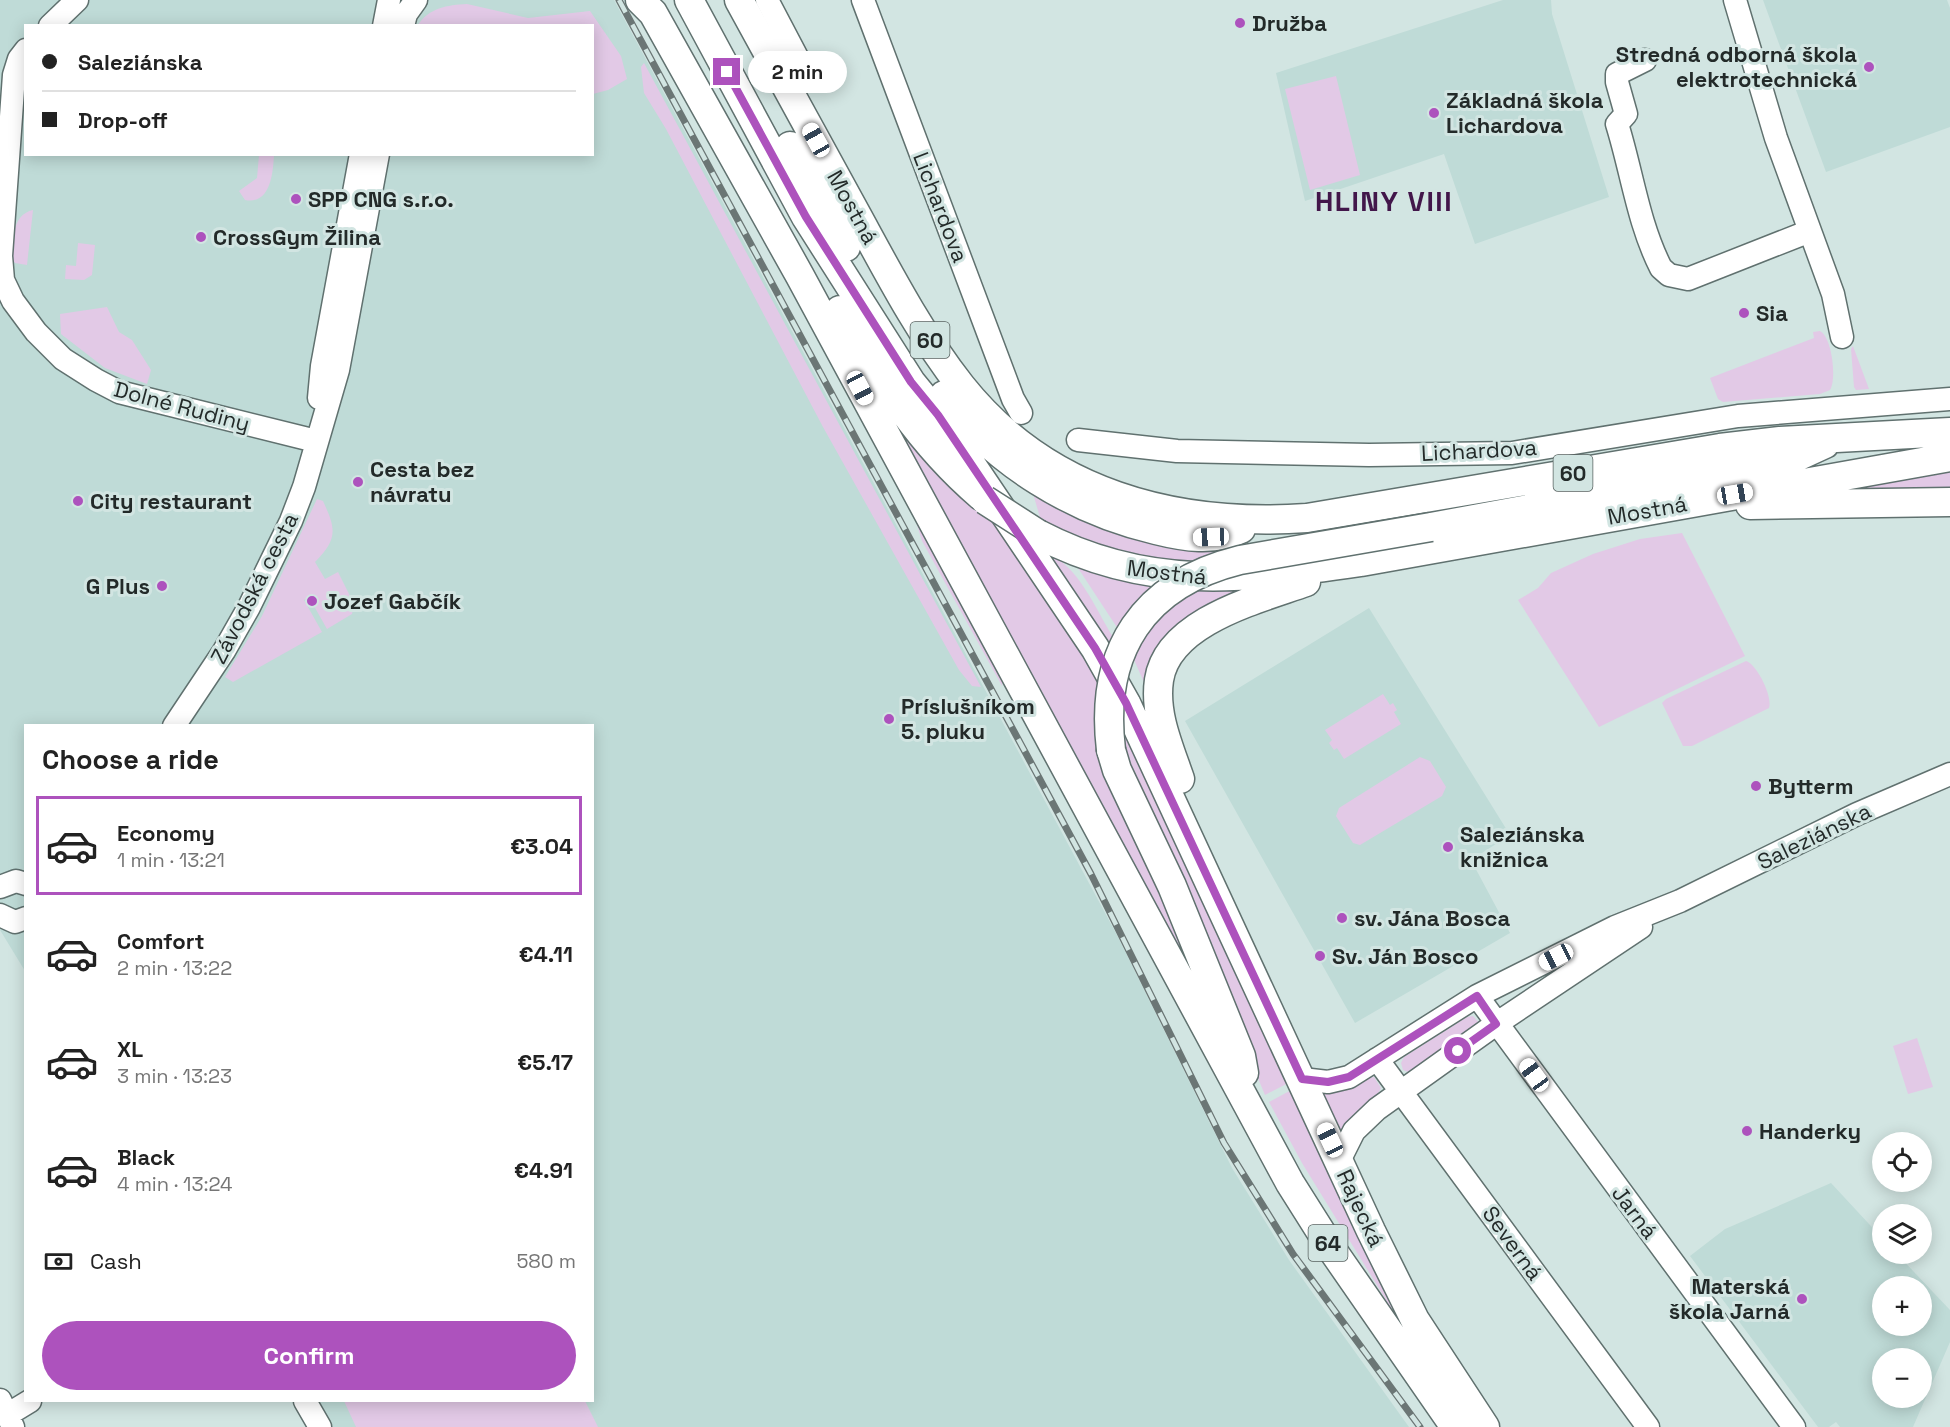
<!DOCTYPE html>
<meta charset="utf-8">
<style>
:root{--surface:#fff;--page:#f2f2f2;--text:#222;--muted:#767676;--line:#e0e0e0;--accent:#ad52bd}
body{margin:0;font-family:"Space Grotesk",sans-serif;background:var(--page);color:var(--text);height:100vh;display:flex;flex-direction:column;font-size:22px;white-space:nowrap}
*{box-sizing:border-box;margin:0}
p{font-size:20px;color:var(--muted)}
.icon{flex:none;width:33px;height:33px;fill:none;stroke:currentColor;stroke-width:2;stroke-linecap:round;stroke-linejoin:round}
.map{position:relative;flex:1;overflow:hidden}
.side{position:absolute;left:24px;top:724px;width:570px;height:678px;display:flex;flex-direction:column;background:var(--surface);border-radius:0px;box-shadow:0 3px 15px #0003}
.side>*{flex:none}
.hud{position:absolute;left:24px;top:24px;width:570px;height:132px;border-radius:0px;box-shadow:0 3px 15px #0003;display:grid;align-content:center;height:132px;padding:0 18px;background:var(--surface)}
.controls{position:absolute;left:1872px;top:1132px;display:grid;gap:12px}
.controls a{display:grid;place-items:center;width:60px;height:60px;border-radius:50%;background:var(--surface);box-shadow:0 3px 15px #0003;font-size:30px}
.end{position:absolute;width:27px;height:27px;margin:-14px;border:8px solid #ad52bd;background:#fff;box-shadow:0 0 0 3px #fff}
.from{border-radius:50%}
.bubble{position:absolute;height:42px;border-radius:21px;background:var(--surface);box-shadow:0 3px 15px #0003;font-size:20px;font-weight:700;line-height:42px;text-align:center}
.car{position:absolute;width:18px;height:36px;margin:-18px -9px;border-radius:8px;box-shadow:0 0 4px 2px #0007;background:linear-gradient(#fff 24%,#345 0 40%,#fff 0 76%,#345 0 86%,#fff 0)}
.hud b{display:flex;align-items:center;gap:21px;height:57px;font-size:22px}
.hud b+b{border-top:2px solid var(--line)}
.hud i{width:15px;height:15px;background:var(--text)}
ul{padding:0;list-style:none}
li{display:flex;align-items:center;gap:18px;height:99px;margin:0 12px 9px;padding:0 6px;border:3px solid transparent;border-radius:0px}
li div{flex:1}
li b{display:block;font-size:22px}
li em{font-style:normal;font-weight:700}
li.active{border-color:var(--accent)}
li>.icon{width:54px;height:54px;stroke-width:1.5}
h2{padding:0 18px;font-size:27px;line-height:72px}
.pay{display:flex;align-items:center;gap:15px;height:66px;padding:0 18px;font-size:22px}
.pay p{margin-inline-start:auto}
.primary-button{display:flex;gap:12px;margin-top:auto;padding:12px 18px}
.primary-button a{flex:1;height:69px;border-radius:36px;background:var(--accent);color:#fff;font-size:24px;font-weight:700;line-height:69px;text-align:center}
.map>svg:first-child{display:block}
.built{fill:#bfdbd7;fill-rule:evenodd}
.green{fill:#e2c9e6}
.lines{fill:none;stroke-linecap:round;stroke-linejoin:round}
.minor-casing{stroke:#60716f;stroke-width:25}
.major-casing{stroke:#60716f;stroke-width:31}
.minor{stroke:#fff;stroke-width:22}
.major{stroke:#fff;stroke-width:28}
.rail-casing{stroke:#6b7675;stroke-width:7}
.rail{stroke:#d2e5e2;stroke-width:4.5;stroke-dasharray:14;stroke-linecap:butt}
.major-bridge-casing{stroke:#60716f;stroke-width:31;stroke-linecap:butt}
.major-bridge{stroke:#fff;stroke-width:28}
.route{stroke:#ad52bd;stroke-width:8}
.poi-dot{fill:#ad52bd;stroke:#d2e5e2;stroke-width:2}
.labels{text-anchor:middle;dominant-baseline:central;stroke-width:6;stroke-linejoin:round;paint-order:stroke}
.shield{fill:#d2e5e2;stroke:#586260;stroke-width:1.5}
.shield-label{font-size:21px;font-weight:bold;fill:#232a29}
.poi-label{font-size:22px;font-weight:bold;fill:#232a29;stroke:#d2e5e2;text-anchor:start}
.street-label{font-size:22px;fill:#232a29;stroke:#d2e5e2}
.district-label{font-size:28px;font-weight:bold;letter-spacing:1.5px;fill:#42164a;stroke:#d2e5e2}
</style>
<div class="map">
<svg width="1950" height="1427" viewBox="0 0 1950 1427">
<rect width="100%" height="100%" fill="#d2e5e2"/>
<path class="built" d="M 0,0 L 614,0 L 1118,937 L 1232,1168 L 1289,1260 L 1409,1427 L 310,1427 L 293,1401 L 592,1401 L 592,726 L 26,726 L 25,971 L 0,930 ZM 26,26 L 592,26 L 592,154 L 26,154 Z
M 1503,0 L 1551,0 L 1552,14 L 1609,197 L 1475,244 L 1444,154 L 1305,201 L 1276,73 Z
M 1763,0 L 1947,0 L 1950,8 L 1950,127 L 1826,172 Z
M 1369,608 L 1510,835 L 1471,860 L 1510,933 L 1355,1023 L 1185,721 Z
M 1831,1183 L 1882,1238 L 1882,1254 L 1897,1254 L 1950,1310 L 1950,1342 L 1913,1427 L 1840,1427 L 1836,1422 L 1829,1427 L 1818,1427 L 1690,1256 L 1725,1229 ZM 1882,1287 L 1922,1287 L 1922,1326 L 1882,1326 ZM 1882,1359 L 1922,1359 L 1922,1398 L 1882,1398 Z"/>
<path class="green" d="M 467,4 L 528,18 L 590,11 L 621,56 L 627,79 L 608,90 L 593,94 L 592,26 L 418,25 C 429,8 447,5 467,4 Z
M 644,63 L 981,687 L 972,686 L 959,670 L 823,427 L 666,129 L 644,93 L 641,67 Z
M 1336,76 L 1360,175 L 1310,190 L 1285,89 Z
M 259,155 L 274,155 C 273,172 271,205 245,200 L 239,191 L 257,178 Z
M 33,210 L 27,265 L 15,263 L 11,258 C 14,240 11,215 33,210 Z
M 78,243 L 95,245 L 92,275 L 84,280 L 65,279 L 66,265 L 76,266 Z
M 107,307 L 119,332 L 132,340 L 151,370 L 147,384 L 105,368 L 61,334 L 60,314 Z
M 1820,331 C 1832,337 1837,379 1830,390 L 1820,394 L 1723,402 L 1718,399 L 1710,378 L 1814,338 L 1813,332 Z
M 1853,346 L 1869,389 L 1856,390 L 1854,387 L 1851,349 Z
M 887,406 L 999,526 L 1099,674 L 1095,720 L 1100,761 L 1164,886 L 1205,997 L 895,432 Z
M 1950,468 L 1950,492 L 1798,494 Z
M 1032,490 L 1234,546 L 1183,565 L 1091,545 L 1041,521 Z
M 317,499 L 323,501 C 336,529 338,539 315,562 L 325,579 L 338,572 L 354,604 L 352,614 L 327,629 L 314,606 L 317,604 L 312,595 L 304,600 L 322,632 L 233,682 L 225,677 L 262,616 Z
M 919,519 L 1003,677 L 1002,686 L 922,541 L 916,522 Z
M 1682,533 L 1745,656 L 1599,727 L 1518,600 L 1538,588 L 1551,573 L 1593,554 L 1640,539 Z
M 1047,554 C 1078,564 1096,610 1113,637 L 1109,648 Z
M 1078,568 L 1132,582 L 1155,583 L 1141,597 L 1118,629 Z
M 1268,583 L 1146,687 L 1132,655 L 1162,611 L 1195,587 Z
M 1746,661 C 1757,664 1773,697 1769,708 L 1692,746 L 1683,746 L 1662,703 L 1666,699 Z
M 1383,694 L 1390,705 L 1393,703 L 1397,710 L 1394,712 L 1401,724 L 1344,759 L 1337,748 L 1334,750 L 1329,743 L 1332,740 L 1325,730 Z
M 1120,713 L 1292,1081 L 1265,1095 L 1124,757 Z
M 1420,757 L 1430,761 L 1446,787 L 1442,796 L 1360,845 L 1353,843 L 1336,816 L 1339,808 Z
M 1473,1016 L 1480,1024 L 1413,1074 L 1403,1070 L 1401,1063 L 1404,1057 L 1467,1017 Z
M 1917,1038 L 1933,1087 L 1908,1094 L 1893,1046 Z
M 1374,1077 L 1381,1088 L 1376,1097 L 1340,1136 L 1319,1086 Z
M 1295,1088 L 1440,1388 L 1302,1163 L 1269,1102 Z
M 344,1401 L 585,1401 L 598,1427 L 356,1427 Z"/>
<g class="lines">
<g class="minor-casing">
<path id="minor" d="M 767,0 L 797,57
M 863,0 L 1013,399 L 1021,413
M 1735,0 L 1776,138 L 1833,294 L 1842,337
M 50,26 L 77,0
M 384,26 L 389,0
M 403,26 L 406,14 L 416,0
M 26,50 L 19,59 L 14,75 L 1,256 L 3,280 L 13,301 L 36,332 L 63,359 L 96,380 L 119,392 L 316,441
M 1645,60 L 1617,74 L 1617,82 L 1626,114 L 1617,124 C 1632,172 1638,223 1661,268 L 1669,275 L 1688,279 L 1810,231
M 319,398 L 322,366 L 361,154
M 1078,440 L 1177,451 L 1369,455 L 1512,453 L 1738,416 L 1950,399
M 174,726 L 224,651 L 249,607 L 291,521 L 304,487 L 338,370 L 378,154
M 0,887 L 16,881 L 26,884
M 0,915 L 15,922 L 26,918
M 1477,996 L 1794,1427
M 1377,1059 L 1648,1427
M 1302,1079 L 1328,1082 L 1349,1077 L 1477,996 L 1615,927 L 1680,901 L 1857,814 L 1950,774
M 1339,1161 L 1354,1131 L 1377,1109 L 1496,1024 L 1641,927
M 0,1400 L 13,1427
M 305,1401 L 320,1427
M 7,1415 L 30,1401"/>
</g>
<g class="major-casing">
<path id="major" d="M 640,0 L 653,13 L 800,276 L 1290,1183 L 1331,1248 L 1455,1427
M 689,0 L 806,217 L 911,382 L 938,415 L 1095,648 L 1126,703 L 1371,1231 L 1415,1320 L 1485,1427
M 739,0 C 779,73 819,146 859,219 C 890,276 921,335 961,386 C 1047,494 1175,527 1307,518 L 1720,448 L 1780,441 L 1950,432
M 790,146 L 846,247
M 840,310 C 879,379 920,444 981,496
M 944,395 C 995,463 1074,511 1156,530 C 1184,537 1214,542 1241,529
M 1750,505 L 1950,502
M 1431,527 L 1788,461 L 1825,444
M 1038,534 C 1149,592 1243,579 1361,562 L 1950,457
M 1111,750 L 1117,770 L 1172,886 L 1241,1056 L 1244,1073
M 1180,779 C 1169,747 1154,714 1159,680 C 1168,621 1259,599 1306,582"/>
</g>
<use href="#minor" class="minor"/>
<use href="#major" class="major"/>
<g class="rail-casing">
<path id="rail" d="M 619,0 L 1091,874 L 1224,1143 L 1293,1254 L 1420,1427"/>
</g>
<use href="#rail" class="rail"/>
<g class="major-bridge-casing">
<path id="major-bridge" d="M 985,500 L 1038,534
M 1111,750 C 1099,651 1143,584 1240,560 L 1431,527"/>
</g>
<use href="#major-bridge" class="major-bridge"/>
</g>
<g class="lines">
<path class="route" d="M 727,72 L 806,217 L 911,382 L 938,415 L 1095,648 L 1126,703 L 1302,1079 L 1328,1082 L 1349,1077 L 1477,996 L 1496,1024 L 1458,1051"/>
</g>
<g class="poi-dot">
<circle cx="1240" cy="23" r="6"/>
<circle cx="1869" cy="67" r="6"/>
<circle cx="1434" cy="113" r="6"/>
<circle cx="296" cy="199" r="6"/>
<circle cx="201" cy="237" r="6"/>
<circle cx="1744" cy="313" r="6"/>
<circle cx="358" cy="482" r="6"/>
<circle cx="78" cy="501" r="6"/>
<circle cx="162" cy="586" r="6"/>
<circle cx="312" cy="601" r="6"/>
<circle cx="889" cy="719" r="6"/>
<circle cx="1756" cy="786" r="6"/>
<circle cx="1448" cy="847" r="6"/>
<circle cx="1342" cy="918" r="6"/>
<circle cx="1320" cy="956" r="6"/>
<circle cx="1747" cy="1131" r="6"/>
<circle cx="1802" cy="1299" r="6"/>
</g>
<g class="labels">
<g class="shield">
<rect x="910.5" y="322" width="39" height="36" rx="4.5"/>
<rect x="1553.5" y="455" width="39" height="36" rx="4.5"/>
<rect x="1308.5" y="1225" width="39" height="36" rx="4.5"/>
</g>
<g class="shield-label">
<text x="930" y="340">60</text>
<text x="1573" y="473">60</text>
<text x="1328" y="1243">64</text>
</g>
<g class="poi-label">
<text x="1252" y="23">Družba</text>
<text x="1857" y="54" text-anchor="end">Stredná odborná škola<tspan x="1857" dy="25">elektrotechnická</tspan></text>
<text x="1446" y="100">Základná škola<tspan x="1446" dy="25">Lichardova</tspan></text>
<text x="308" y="199">SPP CNG s.r.o.</text>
<text x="213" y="237">CrossGym Žilina</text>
<text x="1756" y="313">Sia</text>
<text x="370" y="469">Cesta bez<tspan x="370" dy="25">návratu</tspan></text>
<text x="90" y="501">City restaurant</text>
<text x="150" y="586" text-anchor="end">G Plus</text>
<text x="324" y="601">Jozef Gabčík</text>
<text x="901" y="706">Príslušníkom<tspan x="901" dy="25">5. pluku</tspan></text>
<text x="1768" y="786">Bytterm</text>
<text x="1460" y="834">Saleziánska<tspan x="1460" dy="25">knižnica</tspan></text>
<text x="1354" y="918">sv. Jána Bosca</text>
<text x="1332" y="956">Sv. Ján Bosco</text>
<text x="1759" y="1131">Handerky</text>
<text x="1790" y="1286" text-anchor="end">Materská<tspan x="1790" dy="25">škola Jarná</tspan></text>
</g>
<g class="street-label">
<text transform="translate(853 207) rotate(61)">Mostná</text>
<text transform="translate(941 207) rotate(69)">Lichardova</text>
<text transform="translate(182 406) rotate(15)">Dolné Rudiny</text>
<text transform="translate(1479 450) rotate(-3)">Lichardova</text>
<text transform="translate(1647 510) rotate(-10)">Mostná</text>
<text transform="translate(1167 572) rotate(7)">Mostná</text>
<text transform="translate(254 588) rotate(-63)">Závodská cesta</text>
<text transform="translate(1814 836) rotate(-26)">Saleziánska</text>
<text transform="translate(1361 1208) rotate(65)">Rajecká</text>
<text transform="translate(1635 1212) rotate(53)">Jarná</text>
<text transform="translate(1513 1243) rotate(54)">Severná</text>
</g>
<g class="district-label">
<text x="1384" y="201">HLINY VIII</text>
</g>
</g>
</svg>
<div class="controls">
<a><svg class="icon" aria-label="locate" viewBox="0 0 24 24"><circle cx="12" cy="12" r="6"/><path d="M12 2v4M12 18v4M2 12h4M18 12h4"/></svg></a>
<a><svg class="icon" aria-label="layers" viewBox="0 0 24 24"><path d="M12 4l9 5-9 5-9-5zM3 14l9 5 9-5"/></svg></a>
<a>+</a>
<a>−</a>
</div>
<i class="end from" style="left:1458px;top:1051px"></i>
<i class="end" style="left:727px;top:72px"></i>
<div class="bubble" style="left:748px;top:51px;width:99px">2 min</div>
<i class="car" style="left:816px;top:140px;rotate:331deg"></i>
<i class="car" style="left:860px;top:388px;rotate:152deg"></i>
<i class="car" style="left:1735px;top:494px;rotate:80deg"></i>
<i class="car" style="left:1211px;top:537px;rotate:268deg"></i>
<i class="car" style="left:1556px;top:957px;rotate:243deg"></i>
<i class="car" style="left:1534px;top:1075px;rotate:324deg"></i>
<i class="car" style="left:1330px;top:1140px;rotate:335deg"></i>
<div class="hud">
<b><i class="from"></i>Saleziánska</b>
<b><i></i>Drop-off</b>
</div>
<section class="side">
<h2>Choose a ride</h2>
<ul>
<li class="active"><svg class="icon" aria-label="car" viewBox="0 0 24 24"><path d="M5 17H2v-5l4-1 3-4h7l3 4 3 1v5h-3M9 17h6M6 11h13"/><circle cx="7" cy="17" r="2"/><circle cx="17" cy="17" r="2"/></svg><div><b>Economy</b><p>1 min · 13:21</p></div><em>€3.04</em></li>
<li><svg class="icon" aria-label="car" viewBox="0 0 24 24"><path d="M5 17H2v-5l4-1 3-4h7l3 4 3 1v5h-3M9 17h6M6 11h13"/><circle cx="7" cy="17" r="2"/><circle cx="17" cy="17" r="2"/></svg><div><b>Comfort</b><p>2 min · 13:22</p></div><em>€4.11</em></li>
<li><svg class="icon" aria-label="car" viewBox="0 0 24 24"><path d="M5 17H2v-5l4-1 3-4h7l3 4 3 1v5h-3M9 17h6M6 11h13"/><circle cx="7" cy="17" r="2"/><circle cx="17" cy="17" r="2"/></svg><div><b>XL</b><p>3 min · 13:23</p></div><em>€5.17</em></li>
<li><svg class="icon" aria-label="car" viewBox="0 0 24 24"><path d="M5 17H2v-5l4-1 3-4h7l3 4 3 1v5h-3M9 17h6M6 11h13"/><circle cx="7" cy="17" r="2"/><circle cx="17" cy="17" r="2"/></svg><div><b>Black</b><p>4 min · 13:24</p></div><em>€4.91</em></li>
</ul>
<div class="pay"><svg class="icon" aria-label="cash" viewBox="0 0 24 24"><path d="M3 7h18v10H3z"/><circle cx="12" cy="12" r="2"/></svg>Cash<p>580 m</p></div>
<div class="primary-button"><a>Confirm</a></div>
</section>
</div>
